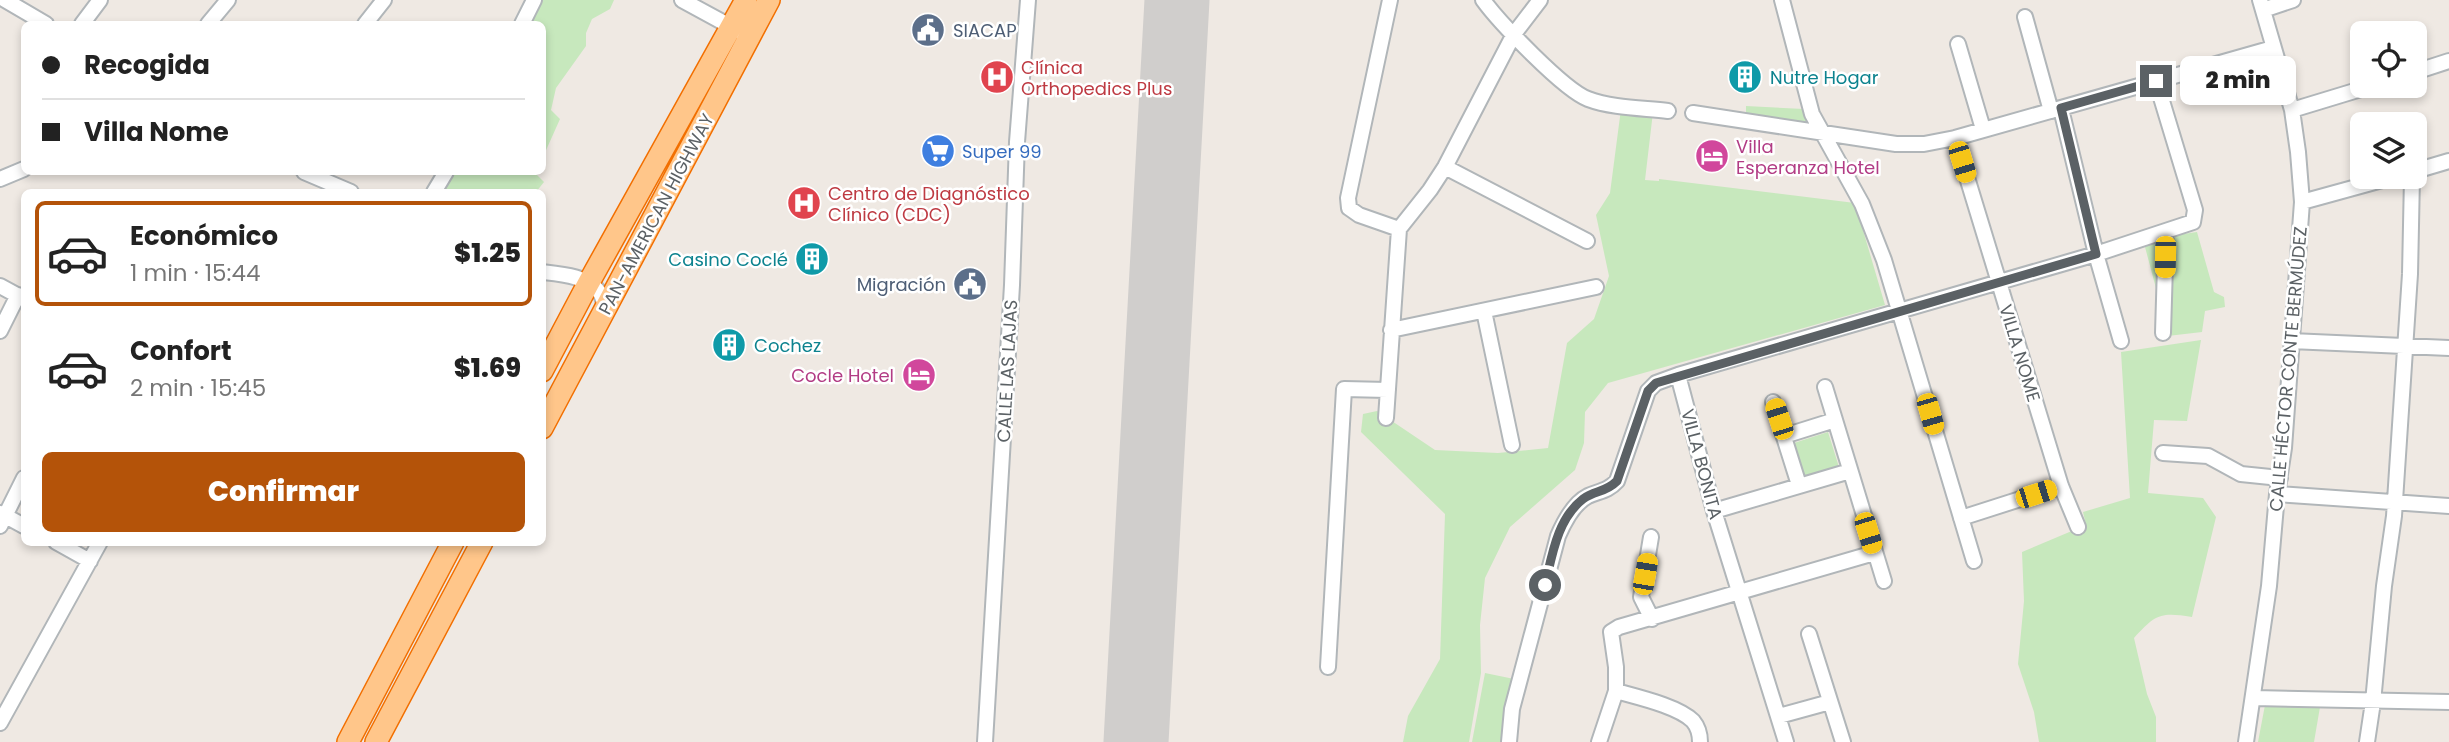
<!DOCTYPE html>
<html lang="es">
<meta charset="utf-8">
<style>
:root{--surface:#fff;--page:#f2f2f2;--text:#222;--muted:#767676;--line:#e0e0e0;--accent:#b45309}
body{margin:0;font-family:Poppins,sans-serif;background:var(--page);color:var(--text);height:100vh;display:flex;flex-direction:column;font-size:26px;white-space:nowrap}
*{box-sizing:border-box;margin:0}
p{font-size:23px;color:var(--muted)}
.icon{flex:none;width:38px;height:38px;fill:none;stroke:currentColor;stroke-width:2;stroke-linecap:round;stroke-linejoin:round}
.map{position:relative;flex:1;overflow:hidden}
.sheet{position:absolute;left:21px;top:189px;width:525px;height:357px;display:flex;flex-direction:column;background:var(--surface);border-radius:10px;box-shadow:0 4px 10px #0003}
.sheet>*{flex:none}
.top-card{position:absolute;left:21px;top:21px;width:525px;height:154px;border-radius:10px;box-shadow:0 4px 10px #0003;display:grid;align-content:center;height:154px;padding:0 21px;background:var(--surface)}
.tools{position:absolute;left:2350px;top:21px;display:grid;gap:14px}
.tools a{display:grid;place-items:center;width:77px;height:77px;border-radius:10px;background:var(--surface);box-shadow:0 4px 10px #0003;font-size:35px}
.end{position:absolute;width:32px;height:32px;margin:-16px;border:9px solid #5b6165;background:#fff;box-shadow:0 0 0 4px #fff}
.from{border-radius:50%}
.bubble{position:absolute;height:49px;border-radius:10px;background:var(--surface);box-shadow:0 4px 10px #0003;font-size:23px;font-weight:800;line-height:49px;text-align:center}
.car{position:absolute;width:21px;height:42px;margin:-21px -10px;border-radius:9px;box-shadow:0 0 5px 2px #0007;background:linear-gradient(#f5c518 24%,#345 0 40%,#f5c518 0 76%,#345 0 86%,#f5c518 0)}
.top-card b{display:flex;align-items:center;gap:24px;height:66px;font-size:26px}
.top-card b+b{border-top:2px solid var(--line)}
.top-card i{width:18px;height:18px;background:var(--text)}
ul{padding:12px 0 0;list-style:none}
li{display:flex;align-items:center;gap:21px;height:105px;margin:0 14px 10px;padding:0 7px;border:4px solid transparent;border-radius:10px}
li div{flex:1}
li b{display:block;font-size:26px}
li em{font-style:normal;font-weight:800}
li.on{border-color:var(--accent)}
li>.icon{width:63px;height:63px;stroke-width:1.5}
.button{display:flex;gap:14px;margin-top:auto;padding:14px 21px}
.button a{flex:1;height:80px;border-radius:10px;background:var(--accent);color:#fff;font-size:28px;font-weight:800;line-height:80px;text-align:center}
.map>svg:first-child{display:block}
.green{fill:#c7e8bd}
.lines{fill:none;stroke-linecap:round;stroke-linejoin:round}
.runway{stroke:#d0cecc;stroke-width:65}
.minor-casing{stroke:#b1b6b9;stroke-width:18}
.highway-casing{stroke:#f26f00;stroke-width:24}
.minor{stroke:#fff;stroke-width:14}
.highway{stroke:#ffc68a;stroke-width:21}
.route{stroke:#5b6165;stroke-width:9}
.labels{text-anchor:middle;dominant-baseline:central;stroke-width:5;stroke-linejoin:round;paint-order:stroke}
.service-label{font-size:18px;fill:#4e5e75;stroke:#fff;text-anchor:start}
.health-label{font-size:18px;fill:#be3a42;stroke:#fff;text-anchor:start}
.culture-label{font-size:18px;fill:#0d838f;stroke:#fff;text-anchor:start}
.hotel-label{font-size:18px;fill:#b23c85;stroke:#fff;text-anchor:start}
.shop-label{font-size:18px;fill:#366cbe;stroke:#fff;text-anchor:start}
.street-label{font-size:18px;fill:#5b6165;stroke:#fff}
</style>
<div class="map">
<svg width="2449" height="742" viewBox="0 0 2449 742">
<rect width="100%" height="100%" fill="#efe9e3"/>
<path class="green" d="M 543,0 L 614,0 L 610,9 L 592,19 L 586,33 L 586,46 L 556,88 L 551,110 L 560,119 L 543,157 L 542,24 L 530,24 Z
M 1746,106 L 1804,109 L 1809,126 L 1764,121 L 1746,113 Z
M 1621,109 L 1653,112 L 1645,180 L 1659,181 L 1659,179 L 1855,203 L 1885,305 L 1608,383 L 1585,412 L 1584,443 L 1575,470 L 1510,527 L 1485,578 L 1480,625 L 1481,673 L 1469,742 L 1403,742 L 1408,716 L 1440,659 L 1445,514 L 1361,432 L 1363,414 L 1377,411 L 1435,450 L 1498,453 L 1548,448 L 1567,343 L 1594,319 L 1609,276 L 1596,215 L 1610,193 Z
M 451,172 L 537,172 L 536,174 L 544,182 L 536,192 L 440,192 Z
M 2197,232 L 2214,292 L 2224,297 L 2225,307 L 2205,311 L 2202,332 L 2159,337 L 2157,292 L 2145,247 L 2169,236 Z
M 2201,340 L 2187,421 L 2154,420 L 2148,493 L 2203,498 L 2216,517 L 2192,617 C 2160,612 2156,614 2134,638 L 2147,694 L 2156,717 L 2156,742 L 2039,742 L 2034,712 L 2018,664 L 2024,601 L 2022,552 L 2086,525 L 2083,512 L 2130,498 L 2121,352 Z
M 1828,432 L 1839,467 L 1805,477 L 1794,443 Z
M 1485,673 L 1514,679 L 1502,742 L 1472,742 Z
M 2265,705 L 2320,707 L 2314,742 L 2258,742 Z"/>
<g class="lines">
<path class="runway" d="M 1136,742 L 1177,0"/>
<g class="minor-casing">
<path id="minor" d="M 5,0 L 46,24
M 682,0 L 739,31
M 1390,0 L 1348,198 L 1349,208 L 1359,215 L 1399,229
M 1483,0 C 1499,22 1564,90 1588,99 C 1612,108 1642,108 1668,111
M 1782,0 L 1812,114 L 1862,204 L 1884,260 L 1974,561
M 2263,10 L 2293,0
M 2025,17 L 2051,111
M 82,24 L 100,0
M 208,24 L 228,0
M 365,24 L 384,0
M 522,24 L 534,0
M 1958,44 L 1983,129
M 2415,72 L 2449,61
M 2061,109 L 2096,254 L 2121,341
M 2292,110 L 2371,86
M 1693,113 L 1896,144 L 1924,144 L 1955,138 L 2273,48
M 1955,138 L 2061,486 L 2078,527
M 1445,167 L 1587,241
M 2415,171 L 2449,161
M 304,172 L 351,192
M 0,179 L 24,169
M 434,192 L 446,172
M 2302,202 L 2393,177
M 542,272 C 560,274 589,276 600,293 C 603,297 604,304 606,309
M 0,286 L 24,299
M 1484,311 L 1512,445
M 1391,330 L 1596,287
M 0,331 L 18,295
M 2163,333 L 2166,232
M 2291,341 L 2449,348
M 1825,387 L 1884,581
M 1773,402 L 1799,485
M 1386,418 L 1399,229 L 1430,190 L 1445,167 L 1514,34 L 1540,0
M 1784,436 L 1835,420
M 2163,453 L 2208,456 L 2241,474 L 2280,478
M 2277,494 L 2449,506
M 1714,511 L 1850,471
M 0,513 L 24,526
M 1961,518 L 2061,486
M 0,526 L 24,478
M 1651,537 L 1641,597 L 1652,619
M 56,542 L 90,561
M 1809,634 L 1843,742
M 1328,667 L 1344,389 L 1388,390
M 1616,691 C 1637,697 1678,706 1693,721 C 1698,727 1700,735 1700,742
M 2254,698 L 2449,702
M 1779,716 L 1830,702
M 0,723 L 100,542
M 985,742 L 1012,285 L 1017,142 L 1028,0
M 1509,742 L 1512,709 L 1558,536 C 1564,522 1574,503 1588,496 C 1599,491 1608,491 1617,481 L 1648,391 L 1656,383 L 1678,375
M 1599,742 L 1616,691 L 1616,667 L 1611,632 L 1619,627 L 1874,553
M 1786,742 L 1714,511 L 1678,375 L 2096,254 L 2193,222 L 2195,210 L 2156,81
M 2246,742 L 2269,586 L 2277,494 L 2284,448 L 2302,202 L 2298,152 L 2292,110 L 2260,0
M 2367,742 L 2373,702 L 2384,586 L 2394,516 L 2410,274 L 2412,177"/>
</g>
<g class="highway-casing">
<path id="highway" d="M 542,371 L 588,284 L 746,0
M 542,428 L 769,0
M 348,742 L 453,542
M 376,742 L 482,542"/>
</g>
<use href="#minor" class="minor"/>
<use href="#highway" class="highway"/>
</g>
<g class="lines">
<path class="route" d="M 1545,585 C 1552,556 1557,519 1583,499 C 1595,490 1605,493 1617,481 L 1648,391 L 1656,383 L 2096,254 L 2061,108 L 2156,81"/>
</g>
<defs>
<g id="civic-disc" transform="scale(1.75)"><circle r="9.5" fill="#5c6f8a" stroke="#fff"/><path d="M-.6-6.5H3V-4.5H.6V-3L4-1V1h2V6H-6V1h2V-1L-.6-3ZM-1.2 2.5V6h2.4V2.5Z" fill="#fff"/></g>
<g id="hospital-disc" transform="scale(1.75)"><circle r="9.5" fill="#e0444e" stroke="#fff"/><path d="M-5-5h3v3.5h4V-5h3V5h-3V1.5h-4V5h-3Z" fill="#fff"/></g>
<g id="building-disc" transform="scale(1.75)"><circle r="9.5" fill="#0f9aa8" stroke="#fff"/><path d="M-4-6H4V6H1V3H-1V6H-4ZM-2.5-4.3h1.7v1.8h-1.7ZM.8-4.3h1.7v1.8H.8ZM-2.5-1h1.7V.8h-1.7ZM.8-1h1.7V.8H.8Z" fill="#fff"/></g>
<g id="supermarket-disc" transform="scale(1.75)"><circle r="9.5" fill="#3f7fe0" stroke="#fff"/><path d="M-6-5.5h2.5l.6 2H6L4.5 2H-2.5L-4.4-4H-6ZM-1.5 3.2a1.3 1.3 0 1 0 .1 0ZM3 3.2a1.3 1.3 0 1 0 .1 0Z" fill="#fff"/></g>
<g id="hotel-disc" transform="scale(1.75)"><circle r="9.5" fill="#d1479c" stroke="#fff"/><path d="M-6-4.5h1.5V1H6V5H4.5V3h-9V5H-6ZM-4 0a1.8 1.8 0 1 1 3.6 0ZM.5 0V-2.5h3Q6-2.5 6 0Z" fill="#fff"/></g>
</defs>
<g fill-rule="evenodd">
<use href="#civic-disc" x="928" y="30"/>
<use href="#hospital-disc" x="997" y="77"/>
<use href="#building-disc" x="1745" y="77"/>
<use href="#supermarket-disc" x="938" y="151"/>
<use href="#hotel-disc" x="1712" y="156"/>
<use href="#hospital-disc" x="804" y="203"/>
<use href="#building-disc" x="812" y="259"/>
<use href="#civic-disc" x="970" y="284"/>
<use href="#building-disc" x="729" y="345"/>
<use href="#hotel-disc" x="919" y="375"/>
</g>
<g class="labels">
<g class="service-label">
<text x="953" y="30">SIACAP</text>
<text x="946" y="284" text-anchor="end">Migración</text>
</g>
<g class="health-label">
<text x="1021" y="67">Clínica<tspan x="1021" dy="21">Orthopedics Plus</tspan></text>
<text x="828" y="193">Centro de Diagnóstico<tspan x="828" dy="21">Clínico (CDC)</tspan></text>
</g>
<g class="culture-label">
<text x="1770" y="77">Nutre Hogar</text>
<text x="788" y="259" text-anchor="end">Casino Coclé</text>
<text x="754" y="345">Cochez</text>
</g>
<g class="hotel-label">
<text x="1736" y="146">Villa<tspan x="1736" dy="21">Esperanza Hotel</tspan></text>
<text x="894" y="375" text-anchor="end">Cocle Hotel</text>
</g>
<g class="shop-label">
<text x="962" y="151">Super 99</text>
</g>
<g class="street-label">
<text transform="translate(656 214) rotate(-62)">PAN-AMERICAN HIGHWAY</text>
<text transform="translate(2020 353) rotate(73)">VILLA NOME</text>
<text transform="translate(2288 369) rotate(-85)">CALLE HÉCTOR CONTE BERMÚDEZ</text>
<text transform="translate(1007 371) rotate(-87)">CALLE LAS LAJAS</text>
<text transform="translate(1702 464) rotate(75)">VILLA BONITA</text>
</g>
</g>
</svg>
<div class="tools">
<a><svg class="icon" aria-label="locate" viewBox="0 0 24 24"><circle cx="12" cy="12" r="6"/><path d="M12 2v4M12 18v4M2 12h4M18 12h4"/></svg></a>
<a><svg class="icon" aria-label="layers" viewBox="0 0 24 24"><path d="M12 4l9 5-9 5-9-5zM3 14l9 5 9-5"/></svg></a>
</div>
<i class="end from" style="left:1545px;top:585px"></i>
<i class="end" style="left:2156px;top:81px"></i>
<div class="bubble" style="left:2180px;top:56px;width:116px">2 min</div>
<i class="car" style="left:1962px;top:162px;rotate:163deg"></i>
<i class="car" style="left:2165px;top:257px;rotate:181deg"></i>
<i class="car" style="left:1930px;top:414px;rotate:164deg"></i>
<i class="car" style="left:1779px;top:419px;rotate:342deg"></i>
<i class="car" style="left:2036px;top:494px;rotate:72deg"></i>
<i class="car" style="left:1868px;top:533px;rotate:163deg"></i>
<i class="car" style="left:1645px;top:574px;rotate:10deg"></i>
<div class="top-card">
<b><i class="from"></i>Recogida</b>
<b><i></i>Villa Nome</b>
</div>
<section class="sheet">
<ul>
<li class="on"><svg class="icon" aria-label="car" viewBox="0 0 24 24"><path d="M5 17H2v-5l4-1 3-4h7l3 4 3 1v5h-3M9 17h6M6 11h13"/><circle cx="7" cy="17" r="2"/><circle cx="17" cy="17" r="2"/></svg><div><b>Económico</b><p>1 min · 15:44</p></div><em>$1.25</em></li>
<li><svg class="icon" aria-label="car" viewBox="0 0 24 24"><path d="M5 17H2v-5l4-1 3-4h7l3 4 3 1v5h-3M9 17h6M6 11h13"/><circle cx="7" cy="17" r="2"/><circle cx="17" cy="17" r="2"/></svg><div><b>Confort</b><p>2 min · 15:45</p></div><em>$1.69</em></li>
</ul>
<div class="button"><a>Confirmar</a></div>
</section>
</div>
